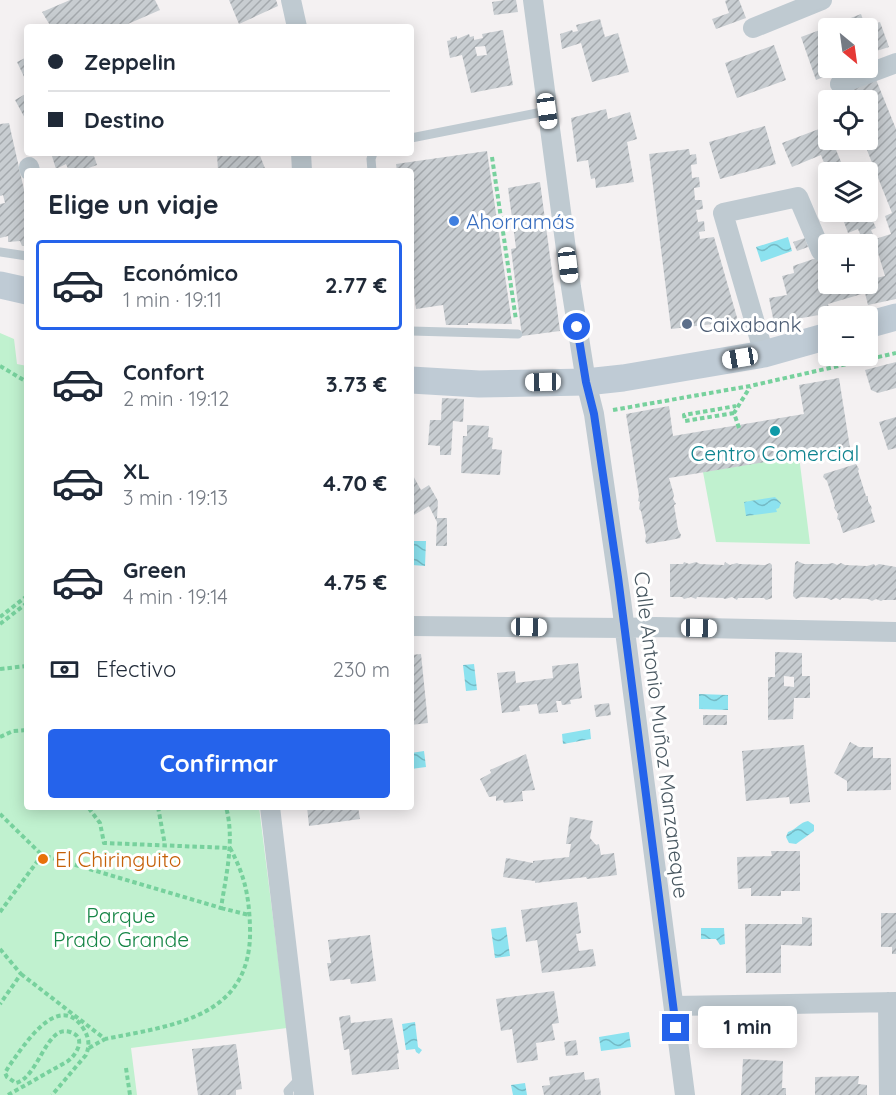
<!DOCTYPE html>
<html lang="es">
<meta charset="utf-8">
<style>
:root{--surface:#fff;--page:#f2f2f3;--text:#1f2937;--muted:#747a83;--line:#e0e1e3;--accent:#2563eb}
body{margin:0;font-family:Quicksand,sans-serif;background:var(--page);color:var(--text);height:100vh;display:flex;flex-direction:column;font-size:22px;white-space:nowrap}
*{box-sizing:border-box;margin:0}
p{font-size:20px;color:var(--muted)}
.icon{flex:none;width:33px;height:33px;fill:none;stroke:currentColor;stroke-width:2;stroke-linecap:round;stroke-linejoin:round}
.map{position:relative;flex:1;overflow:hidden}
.panel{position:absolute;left:24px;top:168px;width:390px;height:642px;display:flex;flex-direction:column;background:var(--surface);border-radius:6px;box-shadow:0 3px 15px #0003}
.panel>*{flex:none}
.guide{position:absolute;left:24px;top:24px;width:390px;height:132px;border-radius:6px;box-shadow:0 3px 15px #0003;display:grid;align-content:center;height:132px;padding:0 24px;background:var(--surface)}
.needle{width:39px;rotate:151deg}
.controls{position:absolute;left:818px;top:18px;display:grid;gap:12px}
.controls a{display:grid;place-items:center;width:60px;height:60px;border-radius:6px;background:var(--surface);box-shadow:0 3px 15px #0003;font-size:30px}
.end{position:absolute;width:27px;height:27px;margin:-14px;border:8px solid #2563eb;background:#fff;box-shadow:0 0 0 3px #fff}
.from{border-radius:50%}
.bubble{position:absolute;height:42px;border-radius:6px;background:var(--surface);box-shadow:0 3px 15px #0003;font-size:20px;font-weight:800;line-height:42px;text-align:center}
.car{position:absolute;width:18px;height:36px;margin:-18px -9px;border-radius:8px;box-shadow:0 0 4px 2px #0007;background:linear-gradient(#fff 24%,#345 0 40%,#fff 0 76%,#345 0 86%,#fff 0)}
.guide b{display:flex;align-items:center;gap:21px;height:57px;font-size:22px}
.guide b+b{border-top:2px solid var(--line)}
.guide i{width:15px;height:15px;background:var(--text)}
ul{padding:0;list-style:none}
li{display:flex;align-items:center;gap:18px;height:90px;margin:0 12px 9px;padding:0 12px;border:3px solid transparent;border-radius:6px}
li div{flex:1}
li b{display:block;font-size:22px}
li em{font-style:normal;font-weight:800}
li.selected{border-color:var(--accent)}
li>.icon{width:54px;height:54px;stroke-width:1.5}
h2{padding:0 24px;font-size:27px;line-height:72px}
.pay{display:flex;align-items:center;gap:15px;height:66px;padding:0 24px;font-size:22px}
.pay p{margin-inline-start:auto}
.action{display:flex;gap:12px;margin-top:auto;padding:12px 24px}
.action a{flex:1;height:69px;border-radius:6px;background:var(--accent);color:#fff;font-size:24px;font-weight:800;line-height:69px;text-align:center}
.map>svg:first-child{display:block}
.green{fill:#c0f1cf}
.water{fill:url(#water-waves)}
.building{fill:url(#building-hatch);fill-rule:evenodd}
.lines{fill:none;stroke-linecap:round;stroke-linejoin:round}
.path{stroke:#77d19d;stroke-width:4;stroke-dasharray:4.5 3;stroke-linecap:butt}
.lane{stroke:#bfcad1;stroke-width:9}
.street{stroke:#bfcad1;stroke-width:20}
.secondary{stroke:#bfcbd5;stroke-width:27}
.route{stroke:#2563eb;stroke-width:8}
.shop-dot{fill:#3f7fe0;stroke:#fff;stroke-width:2}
.service-dot{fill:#5c6f8a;stroke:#fff;stroke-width:2}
.culture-dot{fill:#0f9aa8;stroke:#fff;stroke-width:2}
.food-dot{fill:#e8710a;stroke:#fff;stroke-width:2}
.labels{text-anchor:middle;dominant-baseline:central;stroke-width:6;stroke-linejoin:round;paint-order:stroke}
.shop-label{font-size:21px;fill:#366cbe;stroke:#fff;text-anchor:start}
.service-label{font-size:21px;fill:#4e5e75;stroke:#fff;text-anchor:start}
.culture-label{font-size:21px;fill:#0d838f;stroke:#fff}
.street-label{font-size:21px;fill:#485760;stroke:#fff}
.food-label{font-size:21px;fill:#c56008;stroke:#fff;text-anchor:start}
.park-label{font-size:21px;fill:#158545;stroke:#fff}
</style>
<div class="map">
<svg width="896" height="1095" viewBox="0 0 896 1095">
<defs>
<pattern id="water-waves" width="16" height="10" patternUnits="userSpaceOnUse" patternTransform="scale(1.5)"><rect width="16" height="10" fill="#8ce2ef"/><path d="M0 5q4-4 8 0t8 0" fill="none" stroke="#74bac5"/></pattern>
<pattern id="building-hatch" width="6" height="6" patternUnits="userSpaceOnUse" patternTransform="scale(1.5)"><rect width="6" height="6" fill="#c8cdd1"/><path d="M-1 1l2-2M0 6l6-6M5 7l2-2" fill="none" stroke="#a4a9ad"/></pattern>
</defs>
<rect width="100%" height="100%" fill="#f4f1f2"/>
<path class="green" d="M 0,333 L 14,339 L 17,364 L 27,366 L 27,807 L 259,807 L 287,1028 L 131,1048 L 137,1095 L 0,1095 Z
M 799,456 L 810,544 L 716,542 L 703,472 Z"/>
<path class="water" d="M 788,237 L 792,251 L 761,262 L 756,247 Z
M 775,497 L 781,503 L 779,508 L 776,509 L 777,512 L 746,516 L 744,502 Z
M 413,541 L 426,541 L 425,566 L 412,565 Z
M 474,664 L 477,690 L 466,691 L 463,665 Z
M 699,694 L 728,695 L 728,710 L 699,709 Z
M 590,729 L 591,739 L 563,744 L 562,734 Z
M 424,751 L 426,767 L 411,769 L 411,753 Z
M 808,821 L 814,825 L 814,831 L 796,844 L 789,843 L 786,837 L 788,832 C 797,829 800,822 808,821 Z
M 506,927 L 510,956 L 495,958 L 491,929 Z
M 701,928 L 724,928 L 725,944 L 720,945 L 716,939 L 701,939 Z
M 415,1022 L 418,1047 L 422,1050 L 419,1054 L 416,1052 L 415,1049 L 406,1050 L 402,1024 Z
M 629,1032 L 631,1047 L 601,1051 L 599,1037 Z
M 525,1083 L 527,1095 L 513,1095 L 511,1085 Z"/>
<path class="building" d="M 70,0 L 155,0 L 160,10 L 121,27 L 51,27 L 42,12 Z
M 229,0 L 276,0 L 278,6 L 239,24 Z
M 505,0 L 516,0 L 518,12 L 494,15 L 492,2 Z
M 727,0 L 739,0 L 746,18 L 716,29 L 712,19 L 729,13 L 725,1 Z
M 861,14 L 866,28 L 846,28 L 843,21 Z
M 600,19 L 605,37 L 618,33 L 629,72 L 592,82 L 581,43 L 562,49 L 560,34 L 572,30 L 573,32 L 578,31 L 576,25 Z
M 880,22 L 889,47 L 867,54 L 867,27 Z
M 828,27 L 828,68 L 834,68 L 831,74 L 816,80 L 801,37 Z
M 503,30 L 513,85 L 471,93 L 462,55 L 450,58 L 447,41 L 451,40 L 450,38 L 457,36 L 457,39 L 469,34 L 470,37 L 474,36 L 474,40 L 483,38 L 482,34 ZM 485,46 L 487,55 L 477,56 L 475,47 Z
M 774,45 L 786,80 L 737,98 L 725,63 Z
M 27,57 L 27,83 L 17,62 Z
M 875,77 L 896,129 L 896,299 L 868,305 L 865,293 L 828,304 L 830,313 L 774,323 L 769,298 L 787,295 L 782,276 L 794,273 L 793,266 L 828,254 L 828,261 L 826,261 L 828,264 L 828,284 L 867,284 L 867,280 L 885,276 L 878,253 L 867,257 L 867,244 L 847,244 L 845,239 L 860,234 L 858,229 L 848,233 L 844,222 L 838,221 L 835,212 L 869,212 L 876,228 L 871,230 L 875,239 L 891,234 L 885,216 L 892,213 L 863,140 L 867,140 L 867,100 L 848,100 L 844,89 Z
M 27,93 L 27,122 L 15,100 Z
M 606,109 L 608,119 L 630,112 L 637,139 L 627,142 L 634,182 L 596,188 L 595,178 L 591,179 L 588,160 L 577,162 L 571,118 Z
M 9,123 L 27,203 L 27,245 L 22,246 L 20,241 L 8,242 L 8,236 L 0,238 L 0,204 L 5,203 L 3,195 L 0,196 L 0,124 Z
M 765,126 L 776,164 L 720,179 L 709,142 Z
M 827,126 L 828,140 L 832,140 L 841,162 L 826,168 L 821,155 L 792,167 L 782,143 Z
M 689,149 L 690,155 L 696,154 L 697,164 L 691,165 L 692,178 L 699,177 L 700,187 L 694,188 L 695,200 L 702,200 L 703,209 L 696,210 L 698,222 L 704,221 L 705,231 L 699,232 L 700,239 L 714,237 L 738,321 L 671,329 L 649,154 Z
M 487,151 L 512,324 L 468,323 L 468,325 L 446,325 L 443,305 L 416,309 L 411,271 L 411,171 L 397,171 L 396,164 Z
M 51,153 L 93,153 L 97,165 L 80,171 L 69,171 L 66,164 L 56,169 Z
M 217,153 L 259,153 L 266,171 L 218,171 Z
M 540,182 L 560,331 L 522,336 L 511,249 L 516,248 L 508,188 Z
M 805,238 L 808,247 L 797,251 L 793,242 Z
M 896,362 L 896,388 L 878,393 L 871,390 L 865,370 Z
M 839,378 L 850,448 L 669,478 L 674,495 L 673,499 L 676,504 L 674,505 L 678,529 L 681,535 L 680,538 L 671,540 L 647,544 L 645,541 L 646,536 L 641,511 L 639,509 L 640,502 L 638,501 L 639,496 L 626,414 L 669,406 L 673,436 L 804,414 L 799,385 Z
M 442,398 L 464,399 L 463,422 L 453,421 L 451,455 L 440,455 L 440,446 L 428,445 L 430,420 L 441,420 Z
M 896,417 L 896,448 L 888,450 L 879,422 Z
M 467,425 L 489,426 L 488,437 L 493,438 L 492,449 L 502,450 L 500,475 L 461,473 L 463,436 L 467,436 Z
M 856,464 L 859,469 L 858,471 L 866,496 L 868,496 L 868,501 L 872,508 L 871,510 L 875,522 L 843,533 L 839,520 L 837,519 L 838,514 L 834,508 L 835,506 L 827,481 L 823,477 L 824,474 Z
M 411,472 L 421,490 L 429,485 L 438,501 L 437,518 L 447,518 L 447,546 L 436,546 L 437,522 L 429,506 L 414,515 L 411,510 Z
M 797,561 L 804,564 L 828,564 L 833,563 L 837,565 L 841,563 L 845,565 L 867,566 L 874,564 L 875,566 L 879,564 L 896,567 L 896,600 L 883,600 L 881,601 L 876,599 L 872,601 L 868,599 L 842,598 L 840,600 L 836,598 L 831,600 L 827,598 L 801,597 L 796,599 L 793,596 L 794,582 L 795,563 Z
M 684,562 L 689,564 L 696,562 L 700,564 L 724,565 L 725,562 L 730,565 L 737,563 L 739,564 L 765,565 L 770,563 L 772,565 L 772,598 L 766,600 L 764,598 L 738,598 L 737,600 L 732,597 L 725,599 L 723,598 L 697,597 L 696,599 L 691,597 L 684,599 L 682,597 L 670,597 L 670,564 L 683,564 Z
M 775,652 L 802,653 L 802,676 L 810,676 L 810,698 L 794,698 L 793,719 L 768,720 L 768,677 L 775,677 ZM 784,676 L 794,677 L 794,687 L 784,686 Z
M 421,654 L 428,723 L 411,725 L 411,655 Z
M 578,663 L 582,698 L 570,700 L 571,704 L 562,705 L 561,701 L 556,701 L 558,712 L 539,714 L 537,704 L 519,706 L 520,711 L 502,713 L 497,673 L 515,671 L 516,683 L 553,678 L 552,666 Z
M 609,703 L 611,715 L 596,717 L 594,705 Z
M 703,715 L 727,715 L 727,725 L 703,725 Z
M 850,742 L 859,747 L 873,747 L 873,758 L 891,758 L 891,790 L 847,791 L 847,781 L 834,773 Z
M 804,745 L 810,802 L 790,804 L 789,797 L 746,801 L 742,751 Z
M 526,754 L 535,790 L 522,791 L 523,801 L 504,803 L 503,800 L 496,801 L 496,796 L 489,797 L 480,779 L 491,773 L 490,770 Z
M 307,807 L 358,807 L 360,819 L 309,826 Z
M 570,817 L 593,821 L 590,838 L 596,845 L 599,844 L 601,855 L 614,853 L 617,875 L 587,879 L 586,877 L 535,883 L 535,881 L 503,877 L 506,858 L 533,863 L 533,861 L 569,857 L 571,844 L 566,844 Z
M 771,851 L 800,851 L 800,891 L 781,891 L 781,896 L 751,896 L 751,888 L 738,889 L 737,857 L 772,856 Z
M 577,902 L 581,933 L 576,934 L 579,951 L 593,949 L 596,966 L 542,973 L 537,940 L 526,942 L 521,910 Z
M 881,913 L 896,913 L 896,954 L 892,954 L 892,947 L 881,947 Z
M 802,917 L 812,918 L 812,946 L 781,945 L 781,973 L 746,973 L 745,924 L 802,924 Z
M 370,935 L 376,981 L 351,984 L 350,979 L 330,981 L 327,963 L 331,963 L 328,940 Z
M 554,991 L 559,1023 L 552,1024 L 555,1040 L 536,1043 L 538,1060 L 517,1063 L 512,1029 L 501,1031 L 496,999 Z
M 350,1015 L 351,1023 L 392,1018 L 399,1053 L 397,1054 L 399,1069 L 352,1075 L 349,1049 L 344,1050 L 339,1017 Z
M 576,1040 L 578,1055 L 566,1056 L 564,1042 Z
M 236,1044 L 242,1089 L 236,1090 L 236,1095 L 198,1095 L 192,1049 Z
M 743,1059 L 783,1061 L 782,1088 L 786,1088 L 786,1095 L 741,1095 Z
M 584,1072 L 585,1080 L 599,1078 L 601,1095 L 544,1095 L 542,1086 L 550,1085 L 549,1077 Z
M 859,1076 L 858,1084 L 867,1085 L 867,1095 L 815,1095 L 815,1077 Z"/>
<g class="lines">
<path class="path" d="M 492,157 L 516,320
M 0,366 L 27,382
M 613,410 L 750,386 L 896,353
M 734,413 L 685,421 L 684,415 L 736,406
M 739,428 L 734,413 L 750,387
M 0,617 L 27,596
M 0,624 L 27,603
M 0,669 L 27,666
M 0,737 L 13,731 L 27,730
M 158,807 L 165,845
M 0,814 L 42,855
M 221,908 L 249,915
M 0,912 L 42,855 L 221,908 C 226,875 235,840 226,807
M 0,949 L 21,974 L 0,1004
M 21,974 L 105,1039 C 174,1025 253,1018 250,927 C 249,896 245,876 230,848 L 104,843 L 100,823 L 88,807
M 89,1048 L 105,1039
M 126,1068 L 130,1095
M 8,1095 L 68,1061 C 77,1054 87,1037 70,1032 C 46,1024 39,1077 16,1083 L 7,1077 L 5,1073 L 9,1066 C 23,1047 58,990 83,1028 C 89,1037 90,1045 86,1055 L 52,1095"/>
<path class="lane" d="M 411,138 L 547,111
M 372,171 L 371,159 L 373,153
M 0,252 L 27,256
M 411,331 L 518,334
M 289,1095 L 288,1091 L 300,1078"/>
<path class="street" d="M 291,0 L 297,27
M 533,0 L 571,287 L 586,382 L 594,414 L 621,600 L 685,1095
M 753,28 L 822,0
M 840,84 L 896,63
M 301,153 L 302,171
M 29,167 L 30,171
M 764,354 L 723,213 L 798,197 L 821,251
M 411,626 L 624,628 L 655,627 L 896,632
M 270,807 L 304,1095
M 888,1002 L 889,1095
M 674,1006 L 896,1002"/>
<path class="secondary" d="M 0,285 L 27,291
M 867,325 L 896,317
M 411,380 L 479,384 L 586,382 L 623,378 L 764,354 L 828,336"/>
</g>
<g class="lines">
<path class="route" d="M 577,327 L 586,382 L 594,414 L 618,577 L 676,1028"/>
</g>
<circle class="shop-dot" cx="454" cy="221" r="6"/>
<circle class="service-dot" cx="687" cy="324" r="6"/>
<circle class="culture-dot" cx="775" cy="431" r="6"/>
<circle class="food-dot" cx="43" cy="859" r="6"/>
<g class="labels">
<g class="shop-label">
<text x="466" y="221">Ahorramás</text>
</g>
<g class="service-label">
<text x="699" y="324">Caixabank</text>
</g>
<g class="culture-label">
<text x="775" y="453">Centro Comercial</text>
</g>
<g class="street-label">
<text transform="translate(662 735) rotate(83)">Calle Antonio Muñoz Manzaneque</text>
</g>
<g class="food-label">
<text x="55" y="859">El Chiringuito</text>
</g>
<g class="park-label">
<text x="121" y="915">Parque<tspan x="121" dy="24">Prado Grande</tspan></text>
</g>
</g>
</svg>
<div class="controls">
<a><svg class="needle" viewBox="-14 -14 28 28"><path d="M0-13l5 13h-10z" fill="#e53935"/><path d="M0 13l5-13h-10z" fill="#747a83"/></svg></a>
<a><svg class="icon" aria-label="locate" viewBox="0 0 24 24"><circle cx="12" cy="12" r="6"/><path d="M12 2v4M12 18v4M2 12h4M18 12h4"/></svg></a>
<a><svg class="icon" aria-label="layers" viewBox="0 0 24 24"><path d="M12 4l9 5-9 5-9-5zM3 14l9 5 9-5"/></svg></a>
<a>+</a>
<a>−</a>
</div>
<i class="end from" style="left:577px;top:327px"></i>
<i class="end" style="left:676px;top:1028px"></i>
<div class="bubble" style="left:698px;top:1006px;width:99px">1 min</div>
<i class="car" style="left:547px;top:111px;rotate:172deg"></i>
<i class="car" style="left:568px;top:265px;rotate:173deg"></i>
<i class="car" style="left:740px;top:358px;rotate:260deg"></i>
<i class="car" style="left:543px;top:382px;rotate:269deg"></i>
<i class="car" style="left:529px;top:627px;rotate:91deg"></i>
<i class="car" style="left:699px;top:628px;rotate:91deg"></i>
<div class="guide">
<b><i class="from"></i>Zeppelin</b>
<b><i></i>Destino</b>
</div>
<section class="panel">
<h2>Elige un viaje</h2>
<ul>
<li class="selected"><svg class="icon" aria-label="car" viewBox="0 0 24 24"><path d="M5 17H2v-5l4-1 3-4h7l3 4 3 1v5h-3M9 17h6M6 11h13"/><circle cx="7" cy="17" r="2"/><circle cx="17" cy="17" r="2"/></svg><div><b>Económico</b><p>1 min · 19:11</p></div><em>2.77 €</em></li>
<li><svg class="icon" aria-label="car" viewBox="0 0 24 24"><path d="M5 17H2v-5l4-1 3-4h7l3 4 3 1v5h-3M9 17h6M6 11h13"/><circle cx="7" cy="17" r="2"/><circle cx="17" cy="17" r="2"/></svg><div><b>Confort</b><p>2 min · 19:12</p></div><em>3.73 €</em></li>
<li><svg class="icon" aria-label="car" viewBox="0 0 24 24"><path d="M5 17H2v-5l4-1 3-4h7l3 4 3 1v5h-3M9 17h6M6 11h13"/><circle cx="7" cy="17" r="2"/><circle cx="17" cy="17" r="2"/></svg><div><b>XL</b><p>3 min · 19:13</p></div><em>4.70 €</em></li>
<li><svg class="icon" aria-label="car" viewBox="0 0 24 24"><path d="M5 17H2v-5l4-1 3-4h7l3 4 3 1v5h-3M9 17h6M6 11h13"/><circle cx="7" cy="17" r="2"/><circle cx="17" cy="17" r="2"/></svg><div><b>Green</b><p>4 min · 19:14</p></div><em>4.75 €</em></li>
</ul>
<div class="pay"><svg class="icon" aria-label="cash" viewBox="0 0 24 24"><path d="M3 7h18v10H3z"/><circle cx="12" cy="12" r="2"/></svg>Efectivo<p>230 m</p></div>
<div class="action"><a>Confirmar</a></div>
</section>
</div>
